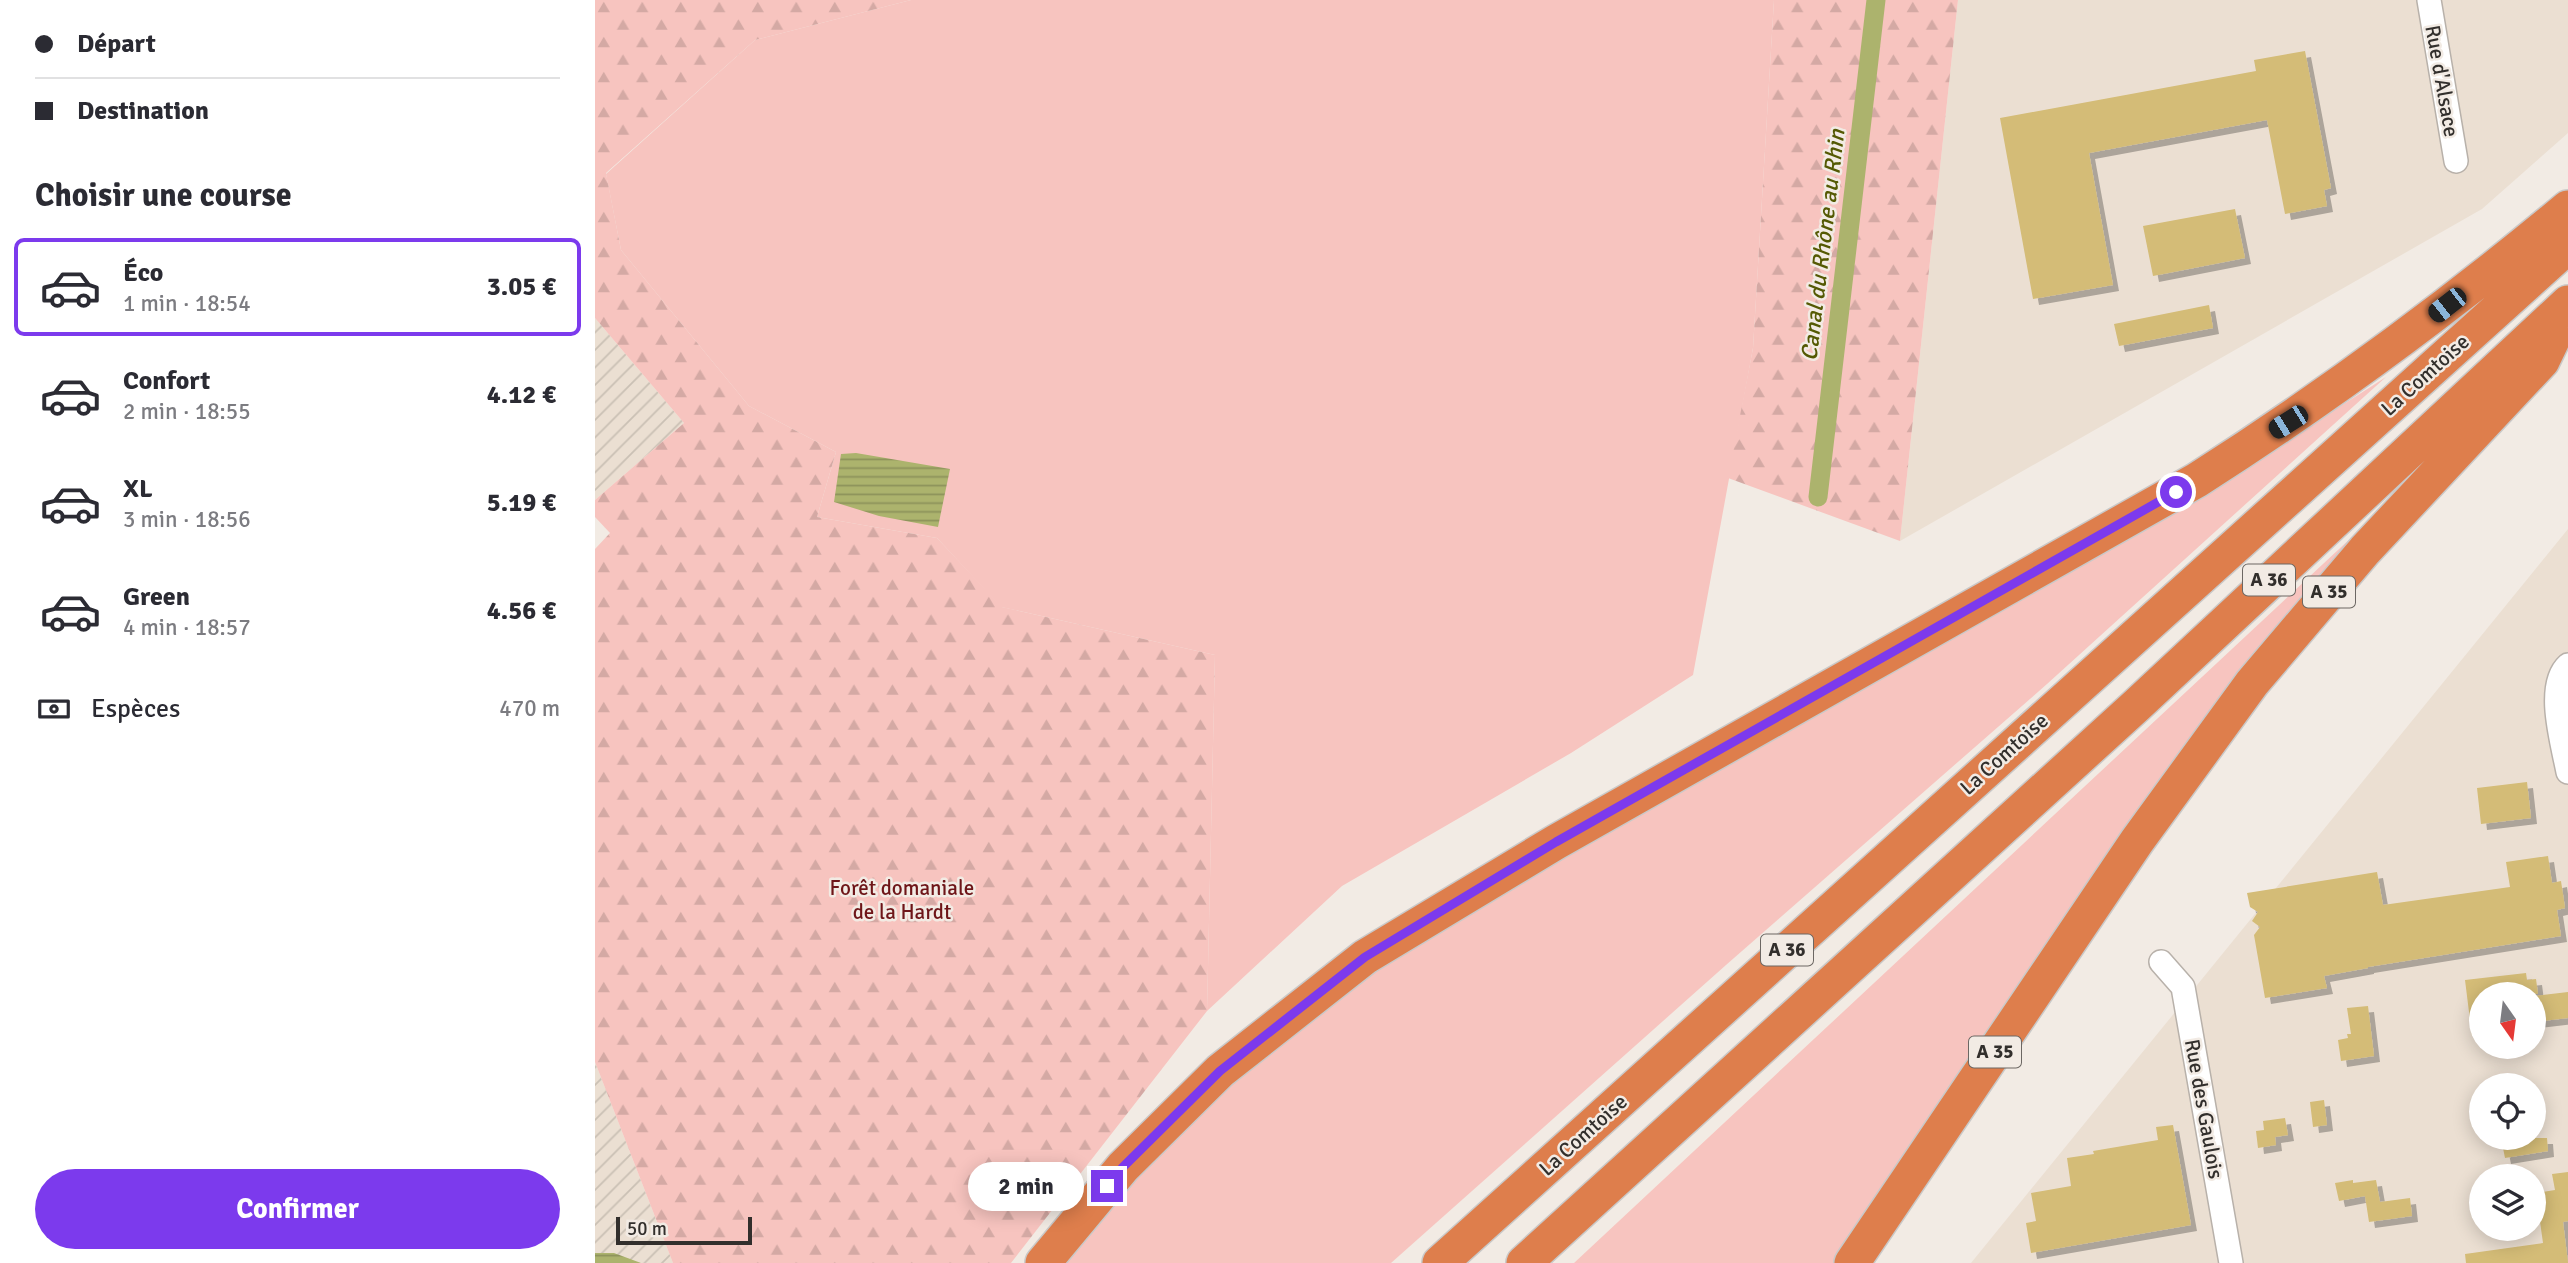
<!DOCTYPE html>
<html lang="fr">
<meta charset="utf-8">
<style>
:root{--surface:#fff;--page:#f2f2f3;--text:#2b2b33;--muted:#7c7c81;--line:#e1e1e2;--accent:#7c3aed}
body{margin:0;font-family:Signika,sans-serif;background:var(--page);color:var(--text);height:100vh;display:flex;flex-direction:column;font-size:26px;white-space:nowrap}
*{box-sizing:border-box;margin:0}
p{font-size:23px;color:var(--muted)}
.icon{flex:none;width:38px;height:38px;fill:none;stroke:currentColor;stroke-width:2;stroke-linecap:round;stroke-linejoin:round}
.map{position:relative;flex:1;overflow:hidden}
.drawer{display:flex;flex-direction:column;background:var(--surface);width:595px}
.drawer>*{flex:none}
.top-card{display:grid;align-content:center;height:154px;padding:0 35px;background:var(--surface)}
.needle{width:46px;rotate:166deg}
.buttons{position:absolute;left:1874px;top:982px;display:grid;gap:14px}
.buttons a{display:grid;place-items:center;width:77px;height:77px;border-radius:50%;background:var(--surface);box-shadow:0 4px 18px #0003;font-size:35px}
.scale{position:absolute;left:21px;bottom:18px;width:136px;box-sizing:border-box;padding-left:7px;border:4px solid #322f2c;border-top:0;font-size:19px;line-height:24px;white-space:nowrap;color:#322f2c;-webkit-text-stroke:5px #f2ebe4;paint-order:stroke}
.end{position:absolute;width:32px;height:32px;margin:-16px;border:9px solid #7c3aed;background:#fff;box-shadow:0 0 0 4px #fff}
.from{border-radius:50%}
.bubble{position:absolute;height:49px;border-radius:24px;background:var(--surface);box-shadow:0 4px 18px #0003;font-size:23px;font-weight:700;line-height:49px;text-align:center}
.car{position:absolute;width:21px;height:42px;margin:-21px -10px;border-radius:9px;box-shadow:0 0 5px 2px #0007;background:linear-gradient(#222 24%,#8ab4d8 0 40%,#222 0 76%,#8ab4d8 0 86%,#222 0)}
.top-card b{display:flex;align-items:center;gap:24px;height:66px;font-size:26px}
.top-card b+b{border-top:2px solid var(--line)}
.top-card i{width:18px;height:18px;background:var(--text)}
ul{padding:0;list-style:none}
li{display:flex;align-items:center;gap:21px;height:98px;margin:0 14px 10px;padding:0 21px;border:4px solid transparent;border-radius:10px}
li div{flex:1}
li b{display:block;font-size:26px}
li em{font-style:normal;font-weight:700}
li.on{border-color:var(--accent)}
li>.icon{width:63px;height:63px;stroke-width:1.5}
h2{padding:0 35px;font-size:32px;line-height:84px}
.pay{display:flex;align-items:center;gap:18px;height:77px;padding:0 35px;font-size:26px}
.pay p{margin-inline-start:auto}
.action{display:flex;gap:14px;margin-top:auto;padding:14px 35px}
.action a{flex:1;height:80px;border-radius:42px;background:var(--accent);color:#fff;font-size:28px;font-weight:700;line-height:80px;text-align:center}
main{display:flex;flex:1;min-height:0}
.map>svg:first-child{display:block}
.built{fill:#ebdfd2;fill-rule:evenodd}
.industrial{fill:url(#industrial-furrows)}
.green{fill:#f7c4bf}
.forest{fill:url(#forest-firs)}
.water{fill:url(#water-rules)}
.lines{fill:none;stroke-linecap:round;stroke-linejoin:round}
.canal{stroke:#acb36d;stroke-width:19}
.building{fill:#d4bc77;filter:url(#shadow)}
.minor-casing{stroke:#b8b1aa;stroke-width:26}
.highway-casing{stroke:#cac9c8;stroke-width:38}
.minor{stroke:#fff;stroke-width:23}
.highway{stroke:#de7e4c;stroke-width:35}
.route{stroke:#7c3aed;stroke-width:9}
.labels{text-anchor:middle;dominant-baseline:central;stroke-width:5;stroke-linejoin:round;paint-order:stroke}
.shield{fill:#f2ebe4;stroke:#6c6763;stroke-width:2}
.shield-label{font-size:19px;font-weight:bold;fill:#322f2c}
.street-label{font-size:21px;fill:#322f2c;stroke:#f2ebe4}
.park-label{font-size:21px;fill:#6e1518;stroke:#f2ebe4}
.water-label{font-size:23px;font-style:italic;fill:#545903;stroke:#f2ebe4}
</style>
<main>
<section class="drawer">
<div class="top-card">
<b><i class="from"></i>Départ</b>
<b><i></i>Destination</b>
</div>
<h2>Choisir une course</h2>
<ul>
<li class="on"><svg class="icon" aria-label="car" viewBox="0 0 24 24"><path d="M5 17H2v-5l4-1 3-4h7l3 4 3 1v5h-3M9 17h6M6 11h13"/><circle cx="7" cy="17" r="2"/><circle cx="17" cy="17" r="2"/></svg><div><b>Éco</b><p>1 min · 18:54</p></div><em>3.05 €</em></li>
<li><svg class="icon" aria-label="car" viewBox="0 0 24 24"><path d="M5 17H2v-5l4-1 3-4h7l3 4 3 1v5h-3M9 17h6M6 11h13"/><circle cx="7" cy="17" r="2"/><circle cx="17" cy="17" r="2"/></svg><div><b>Confort</b><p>2 min · 18:55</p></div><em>4.12 €</em></li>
<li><svg class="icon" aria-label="car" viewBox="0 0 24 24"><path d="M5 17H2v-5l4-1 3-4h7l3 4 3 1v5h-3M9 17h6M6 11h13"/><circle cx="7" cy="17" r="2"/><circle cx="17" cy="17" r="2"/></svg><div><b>XL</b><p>3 min · 18:56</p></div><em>5.19 €</em></li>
<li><svg class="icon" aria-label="car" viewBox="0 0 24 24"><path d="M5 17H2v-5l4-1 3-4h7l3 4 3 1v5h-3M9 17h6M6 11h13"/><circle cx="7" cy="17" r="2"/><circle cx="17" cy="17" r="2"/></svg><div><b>Green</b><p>4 min · 18:57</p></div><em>4.56 €</em></li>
</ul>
<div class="pay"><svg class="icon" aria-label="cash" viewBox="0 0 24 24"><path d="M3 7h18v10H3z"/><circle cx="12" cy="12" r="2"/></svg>Espèces<p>470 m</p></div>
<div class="action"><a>Confirmer</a></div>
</section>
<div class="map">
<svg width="1973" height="1263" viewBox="0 0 1973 1263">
<defs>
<pattern id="industrial-furrows" width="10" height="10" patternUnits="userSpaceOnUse" patternTransform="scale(1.75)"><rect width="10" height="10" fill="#ebdfd2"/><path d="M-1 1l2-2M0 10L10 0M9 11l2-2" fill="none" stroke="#cac0b4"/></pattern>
<pattern id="forest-firs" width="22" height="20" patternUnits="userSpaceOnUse" patternTransform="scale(1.75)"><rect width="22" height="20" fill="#f7c4bf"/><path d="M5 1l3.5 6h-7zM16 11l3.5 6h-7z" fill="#d4a9a4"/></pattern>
<pattern id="water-rules" width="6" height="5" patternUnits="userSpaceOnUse" patternTransform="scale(1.75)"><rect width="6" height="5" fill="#acb36d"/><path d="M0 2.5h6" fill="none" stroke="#8d925a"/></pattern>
<filter id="shadow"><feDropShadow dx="6" dy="6" stdDeviation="0" flood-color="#0004"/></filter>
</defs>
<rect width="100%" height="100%" fill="#f2ebe4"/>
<path class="built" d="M 1363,0 L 1973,0 L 1973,133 L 1887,209 L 1305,541 Z
M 1973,529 L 1973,1263 L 1376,1263 ZM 1886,994 L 1939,994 L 1939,1046 L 1886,1046 ZM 1886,1085 L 1939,1085 L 1939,1138 L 1886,1138 ZM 1886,1176 L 1939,1176 L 1939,1228 L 1886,1228 Z"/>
<path class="industrial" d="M 0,318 L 89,423 L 0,500 Z
M 0,1062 L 78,1263 L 0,1263 Z"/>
<path class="green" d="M 316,0 L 1179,0 L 1158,348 L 1098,675 L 976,753 L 747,886 L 612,1011 L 620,655 L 406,607 L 342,538 L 222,517 L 241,452 L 154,406 L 26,250 L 11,174 L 160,40 Z
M 1791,377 L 1452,684 L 1131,965 L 796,1263 L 469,1263 L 543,1175 L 635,1085 L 779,972 L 971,853 L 1608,494 Z
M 1833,466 L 1245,1263 L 979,1263 Z"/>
<path class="forest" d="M 0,0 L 316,0 L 160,40 L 11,173 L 26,250 L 154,406 L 241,452 L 222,517 L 342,538 L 407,607 L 620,655 L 612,1011 L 416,1263 L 78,1263 L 0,1062 L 0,549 L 15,533 L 0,517 L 0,500 L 89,423 L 0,318 Z
M 1179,0 L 1363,0 L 1305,541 L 1133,478 L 1158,348 Z"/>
<path class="water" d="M 261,453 L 355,469 L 343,527 L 284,516 L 239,502 L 246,454 Z
M 0,1253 L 19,1253 L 46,1263 L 0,1263 Z"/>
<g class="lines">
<path class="canal" d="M 1223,497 L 1281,0"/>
</g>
<path class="building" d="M 1710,51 L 1736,188 L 1729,190 L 1732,206 L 1690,214 L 1672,120 L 1494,153 L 1518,285 L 1438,299 L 1405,118 L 1661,71 L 1659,60 Z
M 1640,209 L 1650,258 L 1558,276 L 1548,226 Z
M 1614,305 L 1618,328 L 1524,346 L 1519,324 Z
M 1932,782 L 1936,818 L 1886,824 L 1882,788 Z
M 1953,856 L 1957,883 L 1966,881 L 1970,908 L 1962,910 L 1966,936 L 1773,967 L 1773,968 L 1729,976 L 1732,988 L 1670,998 L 1659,935 L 1665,927 L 1657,921 L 1663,912 L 1655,907 L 1652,893 L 1782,872 L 1788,905 L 1915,887 L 1911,862 Z
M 1931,973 L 1932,980 L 1941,979 L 1943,994 L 1886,994 L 1886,1036 L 1877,1036 L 1870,980 Z
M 1973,992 L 1973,1018 L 1939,1022 L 1939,996 Z
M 1773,1006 L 1779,1056 L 1746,1061 L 1743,1040 L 1753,1038 L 1752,1034 L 1756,1034 L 1752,1008 Z
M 1729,1100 L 1732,1125 L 1718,1127 L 1715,1102 Z
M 1690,1118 L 1693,1135 L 1680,1137 L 1681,1145 L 1663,1148 L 1661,1131 L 1669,1130 L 1668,1121 Z
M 1578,1125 L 1596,1225 L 1436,1253 L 1431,1223 L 1441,1221 L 1436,1193 L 1476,1186 L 1472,1158 L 1499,1154 L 1498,1151 L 1563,1140 L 1561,1127 Z
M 1906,1138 L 1952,1138 L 1953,1151 L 1910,1158 Z
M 1973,1172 L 1973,1221 L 1968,1222 L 1973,1263 L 1871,1263 L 1870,1254 L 1948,1243 L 1941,1193 L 1960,1190 L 1957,1174 Z
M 1758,1180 L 1758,1183 L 1781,1180 L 1785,1202 L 1815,1198 L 1817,1216 L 1774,1222 L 1770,1196 L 1744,1201 L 1740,1183 Z"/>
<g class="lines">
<g class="minor-casing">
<path id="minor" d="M 1834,0 L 1861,161
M 1973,665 C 1950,686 1968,745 1973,772
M 1566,962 L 1588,987 L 1636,1263"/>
</g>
<g class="highway-casing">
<path id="highway" d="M 448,1263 L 528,1167 L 625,1071 L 770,957 L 961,842 L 1602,480 C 1732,397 1854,307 1973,208
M 845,1263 L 1973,246
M 929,1263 L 1542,705 L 1973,303
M 1257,1263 L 1542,841 L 1657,683 L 1770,550 L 1947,361 L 1968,317"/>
</g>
<use href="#minor" class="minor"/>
<use href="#highway" class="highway"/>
</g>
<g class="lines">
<path class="route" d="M 512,1186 L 528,1167 L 625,1071 L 770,957 L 961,842 L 1581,492"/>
</g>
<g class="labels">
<g class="shield">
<rect x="1648" y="564.5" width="52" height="31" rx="5"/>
<rect x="1708" y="576.5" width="52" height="31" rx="5"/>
<rect x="1166" y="934.5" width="52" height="31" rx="5"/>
<rect x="1374" y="1036.5" width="52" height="31" rx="5"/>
</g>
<g class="shield-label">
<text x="1674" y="580">A 36</text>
<text x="1734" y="592">A 35</text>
<text x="1192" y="950">A 36</text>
<text x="1400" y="1052">A 35</text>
</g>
<g class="street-label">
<text transform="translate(1847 81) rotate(80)">Rue d'Alsace</text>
<text transform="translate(1830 375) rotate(-42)">La Comtoise</text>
<text transform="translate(1409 754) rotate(-42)">La Comtoise</text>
<text transform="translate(1609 1109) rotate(80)">Rue des Gaulois</text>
<text transform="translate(988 1135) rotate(-42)">La Comtoise</text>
</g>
<g class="park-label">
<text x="307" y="888">Forêt domaniale<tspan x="307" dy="24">de la Hardt</tspan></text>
</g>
<g class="water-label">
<text transform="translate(1228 245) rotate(-83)">Canal du Rhône au Rhin</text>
</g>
</g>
</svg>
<div class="buttons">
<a><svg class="needle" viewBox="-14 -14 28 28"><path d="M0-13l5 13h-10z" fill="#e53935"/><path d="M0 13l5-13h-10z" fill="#7c7c81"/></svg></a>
<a><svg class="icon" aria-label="locate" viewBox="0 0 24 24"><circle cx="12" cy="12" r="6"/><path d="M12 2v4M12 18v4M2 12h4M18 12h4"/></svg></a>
<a><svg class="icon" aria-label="layers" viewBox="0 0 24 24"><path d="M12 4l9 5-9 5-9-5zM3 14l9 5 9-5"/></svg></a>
</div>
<div class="scale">50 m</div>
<i class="end from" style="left:1581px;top:492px"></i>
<i class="end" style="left:512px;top:1186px"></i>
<div class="bubble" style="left:373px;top:1162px;width:116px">2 min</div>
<i class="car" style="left:1852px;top:305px;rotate:232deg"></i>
<i class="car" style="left:1693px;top:422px;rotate:238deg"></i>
</div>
</main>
